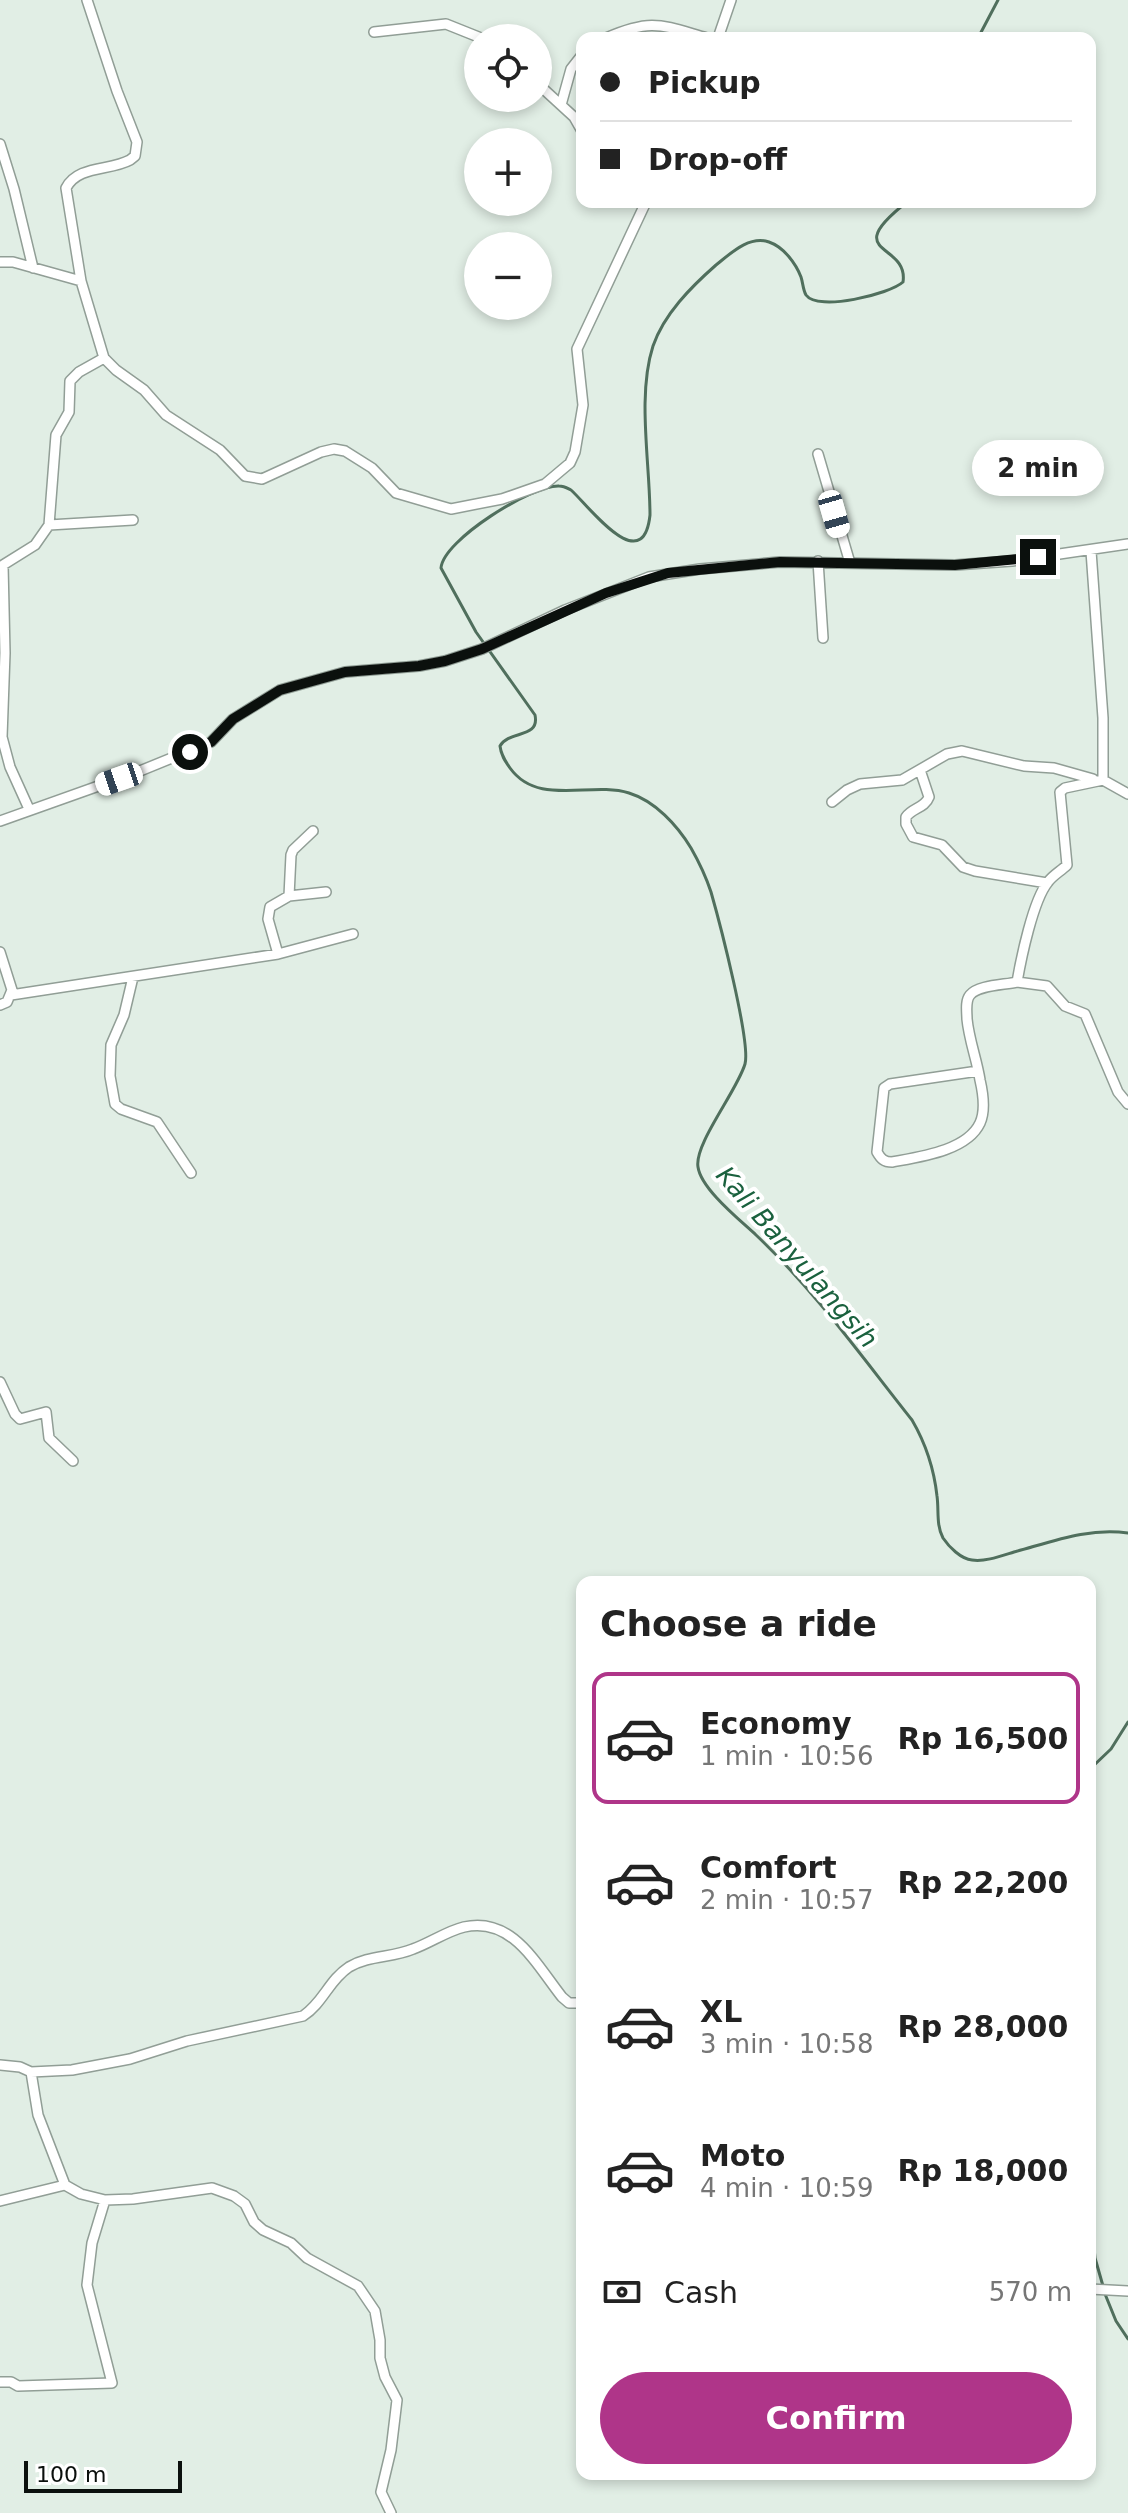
<!DOCTYPE html>
<meta charset="utf-8">
<style>
:root{--surface:#fff;--page:#f6f6f6;--text:#222;--muted:#767676;--line:#e0e0e0;--accent:#af3589}
body{margin:0;font-family:"DejaVu Sans",sans-serif;background:var(--page);color:var(--text);height:100vh;display:flex;flex-direction:column;font-size:30px;white-space:nowrap}
*{box-sizing:border-box;margin:0}
p{font-size:26px;color:var(--muted)}
.icon{flex:none;width:44px;height:44px;fill:none;stroke:currentColor;stroke-width:2;stroke-linecap:round;stroke-linejoin:round}
.map{position:relative;flex:1;overflow:hidden}
.sheet{position:absolute;left:576px;top:1576px;width:520px;height:904px;display:flex;flex-direction:column;background:var(--surface);border-radius:16px;box-shadow:0 4px 12px #0003}
.sheet>*{flex:none}
.hud{position:absolute;left:576px;top:32px;width:520px;height:176px;border-radius:16px;box-shadow:0 4px 12px #0003;display:grid;align-content:center;height:176px;padding:0 24px;background:var(--surface)}
.fabs{position:absolute;left:464px;top:24px;display:grid;gap:16px}
.fabs a{display:grid;place-items:center;width:88px;height:88px;border-radius:50%;background:var(--surface);box-shadow:0 4px 12px #0003;font-size:40px}
.scale{position:absolute;left:24px;bottom:20px;width:158px;box-sizing:border-box;padding-left:8px;border:4px solid #0b100d;border-top:0;font-size:22px;line-height:28px;white-space:nowrap;color:#0b100d;-webkit-text-stroke:6px #fff;paint-order:stroke}
.end{position:absolute;width:36px;height:36px;margin:-18px;border:10px solid #0b100d;background:#fff;box-shadow:0 0 0 4px #fff}
.from{border-radius:50%}
.bubble{position:absolute;height:56px;border-radius:28px;background:var(--surface);box-shadow:0 4px 12px #0003;font-size:26px;font-weight:800;line-height:56px;text-align:center}
.car{position:absolute;width:24px;height:48px;margin:-24px -12px;border-radius:10px;box-shadow:0 0 6px 2px #0007;background:linear-gradient(#fff 24%,#345 0 40%,#fff 0 76%,#345 0 86%,#fff 0)}
.hud b{display:flex;align-items:center;gap:28px;height:76px;font-size:30px}
.hud b+b{border-top:2px solid var(--line)}
.hud i{width:20px;height:20px;background:var(--text)}
ul{padding:0;list-style:none}
li{display:flex;align-items:center;gap:24px;height:132px;margin:0 16px 12px;padding:0 8px;border:4px solid transparent;border-radius:16px}
li div{flex:1}
li b{display:block;font-size:30px}
li em{font-style:normal;font-weight:800}
li.current{border-color:var(--accent)}
li>.icon{width:72px;height:72px;stroke-width:1.5}
h2{padding:0 24px;font-size:36px;line-height:96px}
.pay{display:flex;align-items:center;gap:20px;height:88px;padding:0 24px;font-size:30px}
.pay p{margin-inline-start:auto}
.cta{display:flex;gap:16px;margin-top:auto;padding:16px 24px}
.cta a{flex:1;height:92px;border-radius:48px;background:var(--accent);color:#fff;font-size:32px;font-weight:800;line-height:92px;text-align:center}
.map>svg:first-child{display:block}
.lines{fill:none;stroke-linecap:round;stroke-linejoin:round}
.stream{stroke:#506f5d;stroke-width:3}
.street-casing{stroke:#919e96;stroke-width:12}
.street{stroke:#fff;stroke-width:9}
.route{stroke:#0b100d;stroke-width:10}
.labels{text-anchor:middle;dominant-baseline:central;stroke-width:8;stroke-linejoin:round;paint-order:stroke}
.water-label{font-size:26px;font-style:italic;fill:#1a613e;stroke:#fff}
</style>
<div class="map">
<svg width="1128" height="2513" viewBox="0 0 1128 2513">
<rect width="100%" height="100%" fill="#e1eee5"/>
<g class="lines">
<path class="stream" d="M 978,38 L 998,0
M 907,202 C 838,256 909,242 903,282 C 890,294 818,312 806,295 C 803,290 803,283 801,277 C 796,264 784,247 769,242 C 749,235 730,254 716,265 C 691,287 664,314 653,346 C 637,396 650,463 650,515 C 643,580 588,505 571,490 C 567,488 564,486 559,486 C 532,485 443,540 441,568 L 476,632 L 535,715 C 540,739 509,730 500,746 C 501,755 505,761 510,768 C 538,807 590,781 629,793 C 655,801 677,825 691,848 C 699,862 706,877 711,892 C 719,920 751,1042 745,1064 C 737,1091 694,1144 698,1167 C 701,1189 740,1220 756,1235 C 815,1291 862,1357 912,1420 C 926,1444 934,1469 937,1496 C 939,1510 936,1525 943,1538 C 949,1547 961,1559 972,1560 C 985,1562 1001,1556 1014,1552 C 1051,1542 1089,1527 1128,1533
M 1090,1769 L 1111,1749 L 1128,1722
M 1090,2120 L 1092,2228 L 1095,2258 L 1103,2286
M 1105,2294 L 1116,2321 L 1128,2339"/>
<g class="street-casing">
<path id="street" d="M 374,32 L 446,24 L 481,38
M 606,38 C 652,18 661,25 707,38
M 718,38 L 731,0
M 538,84 L 574,117 L 582,131
M 561,105 L 571,69 L 582,55
M 0,144 L 14,189 L 33,268
M 0,262 L 13,262 L 81,281
M 104,358 L 116,370 L 144,390 L 166,415 L 220,450 L 245,476 L 262,479 L 321,452 L 334,449 L 345,451 L 372,468 L 396,493 L 451,509 L 502,499 L 545,484 L 570,463 L 575,452 L 583,405 L 577,349 L 646,202
M 818,454 L 850,563
M 49,525 L 133,520
M 1091,551 L 1103,718 L 1103,780 L 1065,788 L 1060,792 L 1067,865 C 1061,871 1053,875 1048,882 C 1033,900 1021,959 1017,982 L 1047,986 L 1065,1006 L 1085,1014 L 1118,1092 L 1128,1104
M 818,561 L 823,638
M 920,770 L 929,797 C 925,808 912,808 906,817 L 906,824 L 913,837 L 942,845 L 963,867 L 975,871 L 1047,883
M 1103,780 L 1128,794
M 832,802 L 847,790 L 860,784 L 902,780 L 947,754 L 962,751 L 1024,766 L 1054,768 L 1093,779
M 29,809 L 10,767 L 2,737 L 5,653 L 3,565 L 35,545 L 49,525 L 56,435 L 69,412 L 70,381 L 79,372 L 104,358 L 81,281 L 66,188 C 78,165 110,171 130,160 L 135,156 L 137,142 L 117,91 L 87,0
M 0,821 L 135,773 L 211,742 L 233,719 L 280,690 L 345,672 L 419,666 L 445,661 L 482,649 L 565,610 L 649,577 L 700,569 L 780,562 L 955,565 L 1012,561 L 1128,544
M 289,896 L 291,855 L 293,850 L 313,831
M 0,952 L 12,990 L 7,1002 L 0,1005
M 278,954 L 268,919 L 270,907 L 289,896 L 326,892
M 133,977 L 124,1015 L 111,1045 L 110,1076 L 115,1104 L 121,1109 L 157,1122 L 191,1173
M 11,995 L 278,954 L 353,934
M 978,1071 L 890,1084 L 884,1088 L 877,1152 C 881,1159 884,1162 892,1162 C 919,1157 967,1151 980,1123 C 986,1110 983,1093 980,1080 C 977,1060 969,1040 967,1019 C 967,1012 965,1001 970,995 C 978,985 1004,985 1017,982
M 0,1382 L 15,1414 L 20,1419 L 46,1412 L 49,1438 L 73,1461
M 0,2065 L 20,2067 L 31,2072 L 38,2115 L 65,2185 L 81,2194 L 105,2200 L 133,2199 L 212,2188 L 234,2196 L 245,2204 L 254,2222 L 263,2230 L 291,2243 L 307,2258 L 358,2286 L 375,2311 L 380,2340 L 380,2358 L 385,2377 L 397,2400 L 391,2450 L 381,2492 L 391,2513
M 31,2072 L 72,2070 L 130,2059 L 187,2041 L 303,2016 C 323,2003 329,1980 349,1967 C 369,1955 392,1958 413,1949 C 430,1943 447,1931 464,1927 C 512,1916 536,1964 562,1997 L 569,2003 L 582,2003
M 0,2201 L 65,2185
M 1090,2289 L 1128,2291
M 0,2382 L 11,2382 L 18,2386 L 112,2383 L 87,2285 L 92,2243 L 105,2200"/>
</g>
<use href="#street" class="street"/>
</g>
<g class="lines">
<path class="route" d="M 190,752 L 211,742 L 233,719 L 280,690 L 345,672 L 419,666 L 445,661 L 482,649 L 606,593 L 668,573 L 780,562 L 955,565 L 1038,557"/>
</g>
<g class="labels">
<g class="water-label">
<text transform="translate(797 1257) rotate(49)">Kali Banyulangsih</text>
</g>
</g>
</svg>
<div class="fabs">
<a><svg class="icon" aria-label="locate" viewBox="0 0 24 24"><circle cx="12" cy="12" r="6"/><path d="M12 2v4M12 18v4M2 12h4M18 12h4"/></svg></a>
<a>+</a>
<a>−</a>
</div>
<div class="scale">100 m</div>
<i class="end from" style="left:190px;top:752px"></i>
<i class="end" style="left:1038px;top:557px"></i>
<div class="bubble" style="left:972px;top:440px;width:132px">2 min</div>
<i class="car" style="left:834px;top:514px;rotate:164deg"></i>
<i class="car" style="left:119px;top:779px;rotate:251deg"></i>
<div class="hud">
<b><i class="from"></i>Pickup</b>
<b><i></i>Drop-off</b>
</div>
<section class="sheet">
<h2>Choose a ride</h2>
<ul>
<li class="current"><svg class="icon" aria-label="car" viewBox="0 0 24 24"><path d="M5 17H2v-5l4-1 3-4h7l3 4 3 1v5h-3M9 17h6M6 11h13"/><circle cx="7" cy="17" r="2"/><circle cx="17" cy="17" r="2"/></svg><div><b>Economy</b><p>1 min · 10:56</p></div><em>Rp 16,500</em></li>
<li><svg class="icon" aria-label="car" viewBox="0 0 24 24"><path d="M5 17H2v-5l4-1 3-4h7l3 4 3 1v5h-3M9 17h6M6 11h13"/><circle cx="7" cy="17" r="2"/><circle cx="17" cy="17" r="2"/></svg><div><b>Comfort</b><p>2 min · 10:57</p></div><em>Rp 22,200</em></li>
<li><svg class="icon" aria-label="car" viewBox="0 0 24 24"><path d="M5 17H2v-5l4-1 3-4h7l3 4 3 1v5h-3M9 17h6M6 11h13"/><circle cx="7" cy="17" r="2"/><circle cx="17" cy="17" r="2"/></svg><div><b>XL</b><p>3 min · 10:58</p></div><em>Rp 28,000</em></li>
<li><svg class="icon" aria-label="car" viewBox="0 0 24 24"><path d="M5 17H2v-5l4-1 3-4h7l3 4 3 1v5h-3M9 17h6M6 11h13"/><circle cx="7" cy="17" r="2"/><circle cx="17" cy="17" r="2"/></svg><div><b>Moto</b><p>4 min · 10:59</p></div><em>Rp 18,000</em></li>
</ul>
<div class="pay"><svg class="icon" aria-label="cash" viewBox="0 0 24 24"><path d="M3 7h18v10H3z"/><circle cx="12" cy="12" r="2"/></svg>Cash<p>570 m</p></div>
<div class="cta"><a>Confirm</a></div>
</section>
</div>
